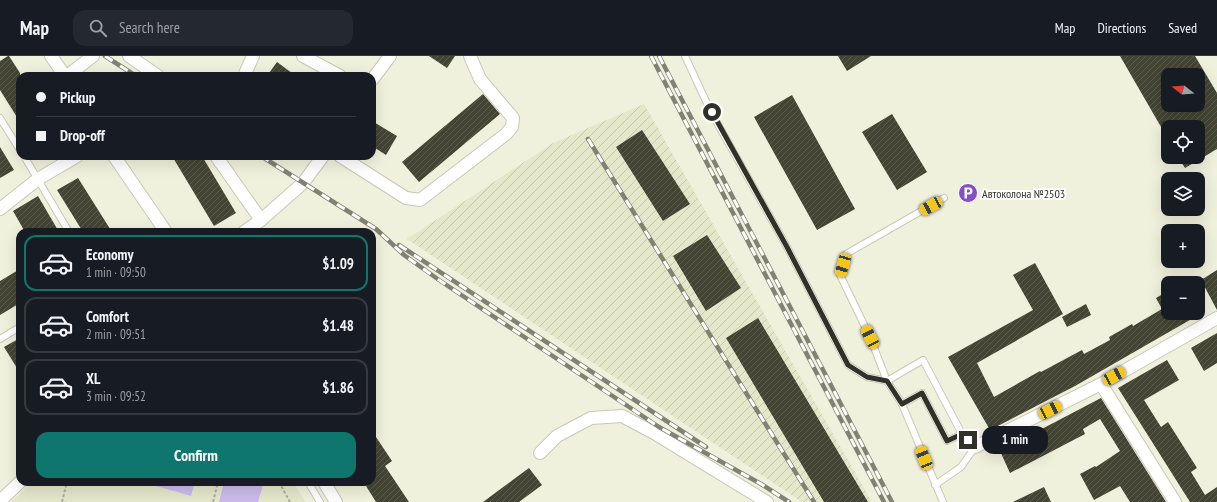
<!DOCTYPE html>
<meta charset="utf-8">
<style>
:root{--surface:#171b24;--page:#242831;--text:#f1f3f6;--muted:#9ea1a6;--line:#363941;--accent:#0f766e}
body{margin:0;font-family:"PT Sans Narrow",sans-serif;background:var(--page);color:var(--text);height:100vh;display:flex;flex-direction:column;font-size:15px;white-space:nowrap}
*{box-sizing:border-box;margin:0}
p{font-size:13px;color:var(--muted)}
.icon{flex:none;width:22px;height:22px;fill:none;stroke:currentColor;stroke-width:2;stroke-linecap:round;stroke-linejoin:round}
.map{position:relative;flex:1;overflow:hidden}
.sheet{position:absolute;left:16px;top:172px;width:360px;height:258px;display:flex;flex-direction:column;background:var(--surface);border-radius:12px;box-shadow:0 4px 16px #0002}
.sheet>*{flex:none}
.top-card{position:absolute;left:16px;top:16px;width:360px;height:88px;border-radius:12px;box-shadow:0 4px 16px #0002;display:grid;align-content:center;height:88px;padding:0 20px;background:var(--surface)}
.needle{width:26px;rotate:287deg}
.fabs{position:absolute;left:1161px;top:12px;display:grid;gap:8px}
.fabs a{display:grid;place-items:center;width:44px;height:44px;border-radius:8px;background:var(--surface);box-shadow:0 4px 16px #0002;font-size:20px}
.end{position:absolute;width:18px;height:18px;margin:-9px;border:5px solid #303128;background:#fff;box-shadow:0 0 0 2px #fff}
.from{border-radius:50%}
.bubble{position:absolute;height:28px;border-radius:12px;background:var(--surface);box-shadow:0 4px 16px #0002;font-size:13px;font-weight:600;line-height:28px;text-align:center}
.car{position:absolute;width:12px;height:24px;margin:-12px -6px;border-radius:5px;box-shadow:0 0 3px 1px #0007;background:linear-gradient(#f5c518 24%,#345 0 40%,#f5c518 0 76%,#345 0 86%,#f5c518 0)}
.top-card b{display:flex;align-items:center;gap:14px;height:38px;font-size:15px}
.top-card b+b{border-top:1px solid var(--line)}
.top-card i{width:10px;height:10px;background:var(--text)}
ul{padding:7px 0 0;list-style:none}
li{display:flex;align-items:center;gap:12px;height:56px;margin:0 8px 6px;padding:0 12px;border:2px solid var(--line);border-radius:12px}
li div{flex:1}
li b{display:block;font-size:15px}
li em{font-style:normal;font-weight:600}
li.current{border-color:var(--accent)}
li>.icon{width:36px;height:36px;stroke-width:1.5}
.button{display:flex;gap:8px;margin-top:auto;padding:8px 20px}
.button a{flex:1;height:46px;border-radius:12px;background:var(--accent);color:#fff;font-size:16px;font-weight:600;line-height:46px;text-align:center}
header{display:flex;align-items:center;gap:24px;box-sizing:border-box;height:56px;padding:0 20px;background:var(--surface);border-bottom:1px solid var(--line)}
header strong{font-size:19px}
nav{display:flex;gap:22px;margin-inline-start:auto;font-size:14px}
.search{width:280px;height:36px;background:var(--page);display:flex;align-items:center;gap:10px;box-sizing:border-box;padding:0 14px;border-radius:12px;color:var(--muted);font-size:15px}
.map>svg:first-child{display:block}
.built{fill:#e5e7cb}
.industrial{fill:url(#industrial-furrows)}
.green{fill:#ccbbea}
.building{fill:url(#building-hatch);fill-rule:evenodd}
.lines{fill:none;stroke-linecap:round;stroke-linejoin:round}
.service-casing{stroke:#c8c9b4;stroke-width:8}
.minor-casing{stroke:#c8c9b4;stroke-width:14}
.path{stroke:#adae9d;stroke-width:2;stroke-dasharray:3 2;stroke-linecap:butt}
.service{stroke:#fff;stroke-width:6}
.minor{stroke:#fff;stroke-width:12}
.rail-casing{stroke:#818274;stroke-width:4.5}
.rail{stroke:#fff;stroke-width:3;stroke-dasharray:9;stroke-linecap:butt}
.route{stroke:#303128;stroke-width:5}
.labels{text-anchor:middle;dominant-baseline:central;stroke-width:4;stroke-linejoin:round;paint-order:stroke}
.poi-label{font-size:12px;fill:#303128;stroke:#fff;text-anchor:start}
</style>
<header>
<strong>Map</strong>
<div class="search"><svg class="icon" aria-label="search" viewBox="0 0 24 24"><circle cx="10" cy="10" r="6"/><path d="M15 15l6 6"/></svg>Search here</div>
<nav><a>Map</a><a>Directions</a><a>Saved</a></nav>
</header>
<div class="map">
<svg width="1217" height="446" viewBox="0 0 1217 446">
<defs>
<pattern id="industrial-furrows" width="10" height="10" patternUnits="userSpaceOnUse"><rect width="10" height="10" fill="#e5e7cb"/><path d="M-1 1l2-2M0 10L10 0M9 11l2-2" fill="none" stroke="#c5c7ae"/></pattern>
<pattern id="building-hatch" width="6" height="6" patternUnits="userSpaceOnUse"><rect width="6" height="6" fill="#434433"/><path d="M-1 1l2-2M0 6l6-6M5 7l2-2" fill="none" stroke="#5c5d4f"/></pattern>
</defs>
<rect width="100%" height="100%" fill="#f0f1dc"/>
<path class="built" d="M 31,426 L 293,426 L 306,446 L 11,446 Z"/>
<path class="industrial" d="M 644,48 L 872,446 L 802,446 L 407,183 L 553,87 Z"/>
<path class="green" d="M 142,426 L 195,426 L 191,440 Z
M 224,426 L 253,426 L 263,429 L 258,446 L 219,446 Z"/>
<path class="building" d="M 8,0 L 9,0 L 20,17 L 20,66 L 0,34 L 0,5 Z
M 429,0 L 455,0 L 447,12 Z
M 838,0 L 871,0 L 847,15 Z
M 1120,0 L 1195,0 L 1217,37 L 1217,93 L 1185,112 L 1178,101 L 1198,101 L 1198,71 L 1168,71 L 1168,83 ZM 1168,19 L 1198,19 L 1198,49 L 1168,49 Z
M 277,6 L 296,20 L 267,20 Z
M 483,38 L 500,58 L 419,126 L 402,106 Z
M 792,39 L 855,153 L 817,174 L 754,61 Z
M 892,58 L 927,116 L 897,134 L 862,76 Z
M 372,65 L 397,80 L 386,99 L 372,90 Z
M 642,74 L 690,148 L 663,165 L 616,91 Z
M 0,91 L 14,114 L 0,122 Z
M 172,100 L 202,100 L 236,157 L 214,170 Z
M 78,122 L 112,176 L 83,176 L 57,134 Z
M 38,140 L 59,176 L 25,176 L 13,155 Z
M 707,179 L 741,232 L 706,255 L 673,200 Z
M 1035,207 L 1063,258 L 977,307 L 994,341 L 1040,315 L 1041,316 L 1082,294 L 1084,298 L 1110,284 L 1109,281 L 1132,268 L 1133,270 L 1162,253 L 1156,242 L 1168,235 L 1168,257 L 1202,257 L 1075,330 L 990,374 L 948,301 L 1033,254 L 1013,219 Z
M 20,213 L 20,247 L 0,259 L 0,225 Z
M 1217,214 L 1217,254 L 1201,224 Z
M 1086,248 L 1091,259 L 1067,271 L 1062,261 Z
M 758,262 L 868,446 L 824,446 L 726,282 Z
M 1217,277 L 1217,307 L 1204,315 L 1191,292 Z
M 20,282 L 20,317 L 4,291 Z
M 1167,304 L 1179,324 L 1144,344 L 1161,371 L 1168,366 L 1197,412 L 1191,416 L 1205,439 L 1217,431 L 1217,446 L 1190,446 L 1118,332 Z
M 1101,342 L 1166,446 L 1130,446 L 1120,430 L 1094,444 L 1080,418 L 1095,410 L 1096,411 L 1120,395 L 1100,363 L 1083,373 L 1085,378 L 1010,417 L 1000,395 Z
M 372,375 L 392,405 L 385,410 L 409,446 L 376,446 L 366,430 L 372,426 Z
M 529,412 L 542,429 L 519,446 L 483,446 Z
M 1044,431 L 1051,446 L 1013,446 Z"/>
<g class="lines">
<g class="service-casing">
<path id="service" d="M 685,0 L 711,56 L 787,191 L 848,309 L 867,321 L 887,325 L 923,304 L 962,378 L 947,385 L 922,337 L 902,348
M 0,62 L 20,94
M 24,100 L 69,176
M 0,283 L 20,271
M 308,426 L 320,446
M 935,429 L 961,411 L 975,391 L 962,378
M 943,446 L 902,348 L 887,325 L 870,281 L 840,219 L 846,198 L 944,142"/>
</g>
<g class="minor-casing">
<path id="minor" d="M 51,0 L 65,20
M 129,0 L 158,20
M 303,0 L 340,20
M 67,20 L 93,0
M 244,20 L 253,0
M 372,24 L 390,0
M 114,100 L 166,176
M 216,100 L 261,164
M 340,100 L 406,142 L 420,144 L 506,78 L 512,71 L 513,62 L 480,23 L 470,0
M 0,153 L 38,123 L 77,100
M 244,176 L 261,164 L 303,127 L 323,100
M 1101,328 L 1175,446
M 975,391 L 1101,328 L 1217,262
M 540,397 L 557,380 L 591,362 L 622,360 L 654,377 L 767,446
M 324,426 L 336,446
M 0,445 L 20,426"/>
</g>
<path class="path" d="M 279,426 L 290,446
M 62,446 L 67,426
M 213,446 L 218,426"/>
<use href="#service" class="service"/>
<use href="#minor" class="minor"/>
<g class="rail-casing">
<path id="rail" d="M 105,0 L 136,20
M 651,0 L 884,446
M 659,0 L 892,446
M 588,83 L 814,446
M 261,100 L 376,173 L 404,199 L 439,224 L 659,371 L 761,428 L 789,446
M 399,189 L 706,391"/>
</g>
<use href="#rail" class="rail"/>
</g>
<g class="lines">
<path class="route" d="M 712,56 L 787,191 L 848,309 L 867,321 L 887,325 L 902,348 L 922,337 L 947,385 L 962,378 L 968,384"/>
</g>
<defs>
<g id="parking-disc" transform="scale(1)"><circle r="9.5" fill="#844fc6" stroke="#fff"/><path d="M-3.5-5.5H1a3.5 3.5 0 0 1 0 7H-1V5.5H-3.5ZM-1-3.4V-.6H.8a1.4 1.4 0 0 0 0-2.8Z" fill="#fff"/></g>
</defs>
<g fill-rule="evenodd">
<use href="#parking-disc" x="968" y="137"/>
</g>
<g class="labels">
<g class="poi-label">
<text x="982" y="137">Автоколона №2503</text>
</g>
</g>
</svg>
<div class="fabs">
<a><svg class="needle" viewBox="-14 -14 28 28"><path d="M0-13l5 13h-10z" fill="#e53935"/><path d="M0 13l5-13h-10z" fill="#9ea1a6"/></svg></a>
<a><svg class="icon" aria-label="locate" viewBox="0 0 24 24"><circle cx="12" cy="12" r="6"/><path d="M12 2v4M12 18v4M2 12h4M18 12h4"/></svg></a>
<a><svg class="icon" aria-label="layers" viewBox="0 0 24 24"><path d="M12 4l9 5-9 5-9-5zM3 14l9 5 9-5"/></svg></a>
<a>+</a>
<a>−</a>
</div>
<i class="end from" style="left:712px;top:56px"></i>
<i class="end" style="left:968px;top:384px"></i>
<div class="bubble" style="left:982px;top:370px;width:66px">1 min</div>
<i class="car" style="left:931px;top:150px;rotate:241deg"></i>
<i class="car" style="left:843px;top:209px;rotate:196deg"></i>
<i class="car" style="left:870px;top:281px;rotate:333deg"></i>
<i class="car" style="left:1114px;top:320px;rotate:61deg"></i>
<i class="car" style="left:1050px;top:354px;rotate:63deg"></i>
<i class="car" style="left:924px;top:402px;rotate:338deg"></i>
<div class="top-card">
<b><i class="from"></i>Pickup</b>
<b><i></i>Drop-off</b>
</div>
<section class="sheet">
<ul>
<li class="current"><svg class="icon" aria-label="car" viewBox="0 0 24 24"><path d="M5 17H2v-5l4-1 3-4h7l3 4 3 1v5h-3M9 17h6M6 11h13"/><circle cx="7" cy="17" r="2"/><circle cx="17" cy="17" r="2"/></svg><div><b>Economy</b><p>1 min · 09:50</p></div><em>$1.09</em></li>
<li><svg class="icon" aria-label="car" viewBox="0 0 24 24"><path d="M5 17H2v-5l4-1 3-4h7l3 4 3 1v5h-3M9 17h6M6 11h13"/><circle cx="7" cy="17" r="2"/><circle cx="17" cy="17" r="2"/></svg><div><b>Comfort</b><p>2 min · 09:51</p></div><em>$1.48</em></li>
<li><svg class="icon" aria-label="car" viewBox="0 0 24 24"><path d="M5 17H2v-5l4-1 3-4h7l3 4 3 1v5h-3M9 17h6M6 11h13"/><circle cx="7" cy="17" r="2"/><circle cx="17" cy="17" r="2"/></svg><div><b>XL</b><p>3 min · 09:52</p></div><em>$1.86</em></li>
</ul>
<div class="button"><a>Confirm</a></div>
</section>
</div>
